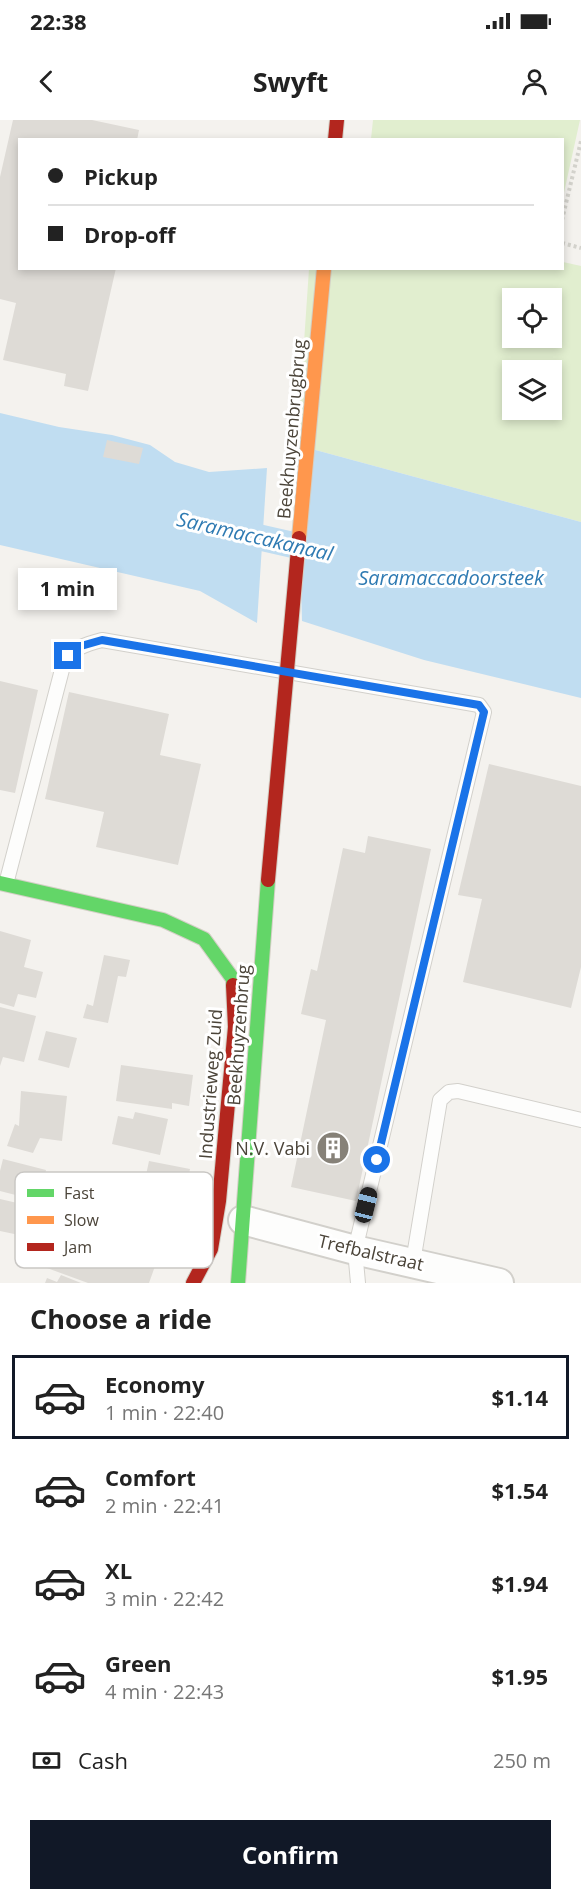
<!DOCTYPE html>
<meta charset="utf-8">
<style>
:root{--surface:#fff;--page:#f2f2f2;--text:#222;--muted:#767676;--line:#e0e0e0;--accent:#111827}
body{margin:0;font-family:"Open Sans",sans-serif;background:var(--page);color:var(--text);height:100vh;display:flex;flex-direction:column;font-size:22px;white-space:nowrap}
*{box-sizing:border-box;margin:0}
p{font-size:20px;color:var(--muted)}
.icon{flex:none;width:33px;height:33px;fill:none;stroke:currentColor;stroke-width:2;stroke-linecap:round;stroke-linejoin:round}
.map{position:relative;height:1163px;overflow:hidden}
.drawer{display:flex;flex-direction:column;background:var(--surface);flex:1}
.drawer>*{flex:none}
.hud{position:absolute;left:18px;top:18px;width:546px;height:132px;border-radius:0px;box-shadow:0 3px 9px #0003;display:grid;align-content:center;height:132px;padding:0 30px;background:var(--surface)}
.buttons{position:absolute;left:502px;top:168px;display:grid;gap:12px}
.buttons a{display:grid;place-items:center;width:60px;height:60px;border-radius:0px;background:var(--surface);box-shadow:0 3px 9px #0003;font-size:30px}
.end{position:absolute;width:27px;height:27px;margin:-14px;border:8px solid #1a73e8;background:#fff;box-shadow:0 0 0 3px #fff}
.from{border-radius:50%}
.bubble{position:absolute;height:42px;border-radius:0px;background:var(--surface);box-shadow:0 3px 9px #0003;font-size:20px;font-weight:700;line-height:42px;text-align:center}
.car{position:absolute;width:18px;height:36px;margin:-18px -9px;border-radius:8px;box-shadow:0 0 4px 2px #0007;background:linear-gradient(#222 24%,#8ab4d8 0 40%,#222 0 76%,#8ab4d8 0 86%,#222 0)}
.hud b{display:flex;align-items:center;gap:21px;height:57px;font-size:22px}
.hud b+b{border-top:2px solid var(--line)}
.hud i{width:15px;height:15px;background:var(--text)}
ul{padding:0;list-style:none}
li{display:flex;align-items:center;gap:18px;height:84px;margin:0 12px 9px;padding:0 18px;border:3px solid transparent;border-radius:0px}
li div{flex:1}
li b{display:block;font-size:22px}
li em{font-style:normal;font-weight:700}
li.on{border-color:var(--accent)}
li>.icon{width:54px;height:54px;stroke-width:1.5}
h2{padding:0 30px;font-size:27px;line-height:72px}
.pay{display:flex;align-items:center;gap:15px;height:66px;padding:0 30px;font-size:22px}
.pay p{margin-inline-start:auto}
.cta{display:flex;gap:12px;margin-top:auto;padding:12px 30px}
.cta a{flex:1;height:69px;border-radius:0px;background:var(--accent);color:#fff;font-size:24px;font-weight:700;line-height:69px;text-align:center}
.status{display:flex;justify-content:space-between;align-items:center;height:42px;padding:0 30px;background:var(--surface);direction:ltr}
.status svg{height:16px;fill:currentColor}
header{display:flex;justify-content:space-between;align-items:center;height:78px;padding:0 30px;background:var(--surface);font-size:27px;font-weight:700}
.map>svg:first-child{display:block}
.green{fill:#e1eecf;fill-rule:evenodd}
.water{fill:#c0ddf1}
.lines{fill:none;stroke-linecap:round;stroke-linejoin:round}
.canal{stroke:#c0ddf1;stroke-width:26}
.building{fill:#dedbd6}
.lane-casing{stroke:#d2d0cb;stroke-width:16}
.street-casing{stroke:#d2d0cb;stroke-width:32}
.fast-casing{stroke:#d3cfc5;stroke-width:16}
.jam-casing{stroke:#d3cfc5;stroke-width:16}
.path{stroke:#d3d2cc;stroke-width:4;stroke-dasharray:3 3;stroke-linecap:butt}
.lane{stroke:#fdfdfc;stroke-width:14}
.street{stroke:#fdfdfc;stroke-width:28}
.fast{stroke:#63d668;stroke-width:14}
.jam{stroke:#b3261e;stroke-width:14}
.slow-bridge-casing{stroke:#d3cfc5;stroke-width:16;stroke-linecap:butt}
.jam-bridge-casing{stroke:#d3cfc5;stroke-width:16;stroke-linecap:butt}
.slow-bridge{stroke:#ff974d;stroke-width:14}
.jam-bridge{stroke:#b3261e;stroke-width:14}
.route{stroke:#1a73e8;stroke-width:8}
.labels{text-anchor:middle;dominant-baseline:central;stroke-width:6;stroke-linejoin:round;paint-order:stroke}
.street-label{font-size:18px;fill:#4b4439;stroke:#fff}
.poi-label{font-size:18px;fill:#4b4439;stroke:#fff;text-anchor:end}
.water-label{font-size:20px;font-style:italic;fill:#2e7ab2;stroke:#fff}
.key{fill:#fff;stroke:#c9c7c4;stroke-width:1.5}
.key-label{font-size:16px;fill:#4b4439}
</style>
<div class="status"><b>22:38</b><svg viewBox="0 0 49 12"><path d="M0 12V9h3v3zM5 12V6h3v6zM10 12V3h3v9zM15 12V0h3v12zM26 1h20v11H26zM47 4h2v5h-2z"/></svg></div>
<header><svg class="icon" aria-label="back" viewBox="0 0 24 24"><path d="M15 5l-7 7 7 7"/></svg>Swyft<svg class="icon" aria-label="person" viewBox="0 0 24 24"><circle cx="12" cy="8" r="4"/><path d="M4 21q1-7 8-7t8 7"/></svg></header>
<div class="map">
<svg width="581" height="1163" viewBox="0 0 581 1163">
<rect width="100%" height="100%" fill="#f4f2ee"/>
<path class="green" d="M 373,0 L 580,0 L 563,77 L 562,20 L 371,19 Z
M 563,142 L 581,146 L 581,402 L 297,325 L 309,149 L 562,148 ZM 513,178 L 552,178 L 552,218 L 513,218 ZM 513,250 L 552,250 L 552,290 L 513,290 Z"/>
<path class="water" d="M 0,293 L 59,307 L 112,315 L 150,325 L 175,342 L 209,352 L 267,348 L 257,503 L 200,471 L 0,425 Z
M 297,325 L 581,402 L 581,578 L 424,540 L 302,501 Z"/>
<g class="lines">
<path class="canal" d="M 231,411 L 315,430"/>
</g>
<path class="building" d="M 13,0 L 92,0 L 139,10 L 137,20 L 20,20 L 20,148 L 116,148 L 88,271 L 64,266 L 66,254 L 3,240 L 16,183 L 0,179 L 0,57 Z
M 107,320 L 143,328 L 139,344 L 103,337 Z
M 0,561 L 38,570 L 15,673 L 0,670 Z
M 69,572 L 169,594 L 160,635 L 201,644 L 178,745 L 96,727 L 104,692 L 45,679 Z
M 489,644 L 581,666 L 581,847 L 571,888 L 463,862 L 482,779 L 458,775 Z
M 368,716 L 431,729 L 356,1081 L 291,1067 L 326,900 L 301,894 L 311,849 L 317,851 L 343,728 L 365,733 Z
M 0,811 L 31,820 L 24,847 L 43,852 L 36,878 L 18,874 L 14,887 L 0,883 Z
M 104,835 L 130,840 L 126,857 L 118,856 L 108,903 L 83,898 L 87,884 L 93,886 Z
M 0,887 L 36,896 L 24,942 L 3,937 L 0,946 Z
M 46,911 L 77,918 L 69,948 L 38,940 Z
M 121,945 L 193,955 L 189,986 L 172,983 L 172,989 L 116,981 Z
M 21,971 L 67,976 L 62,1021 L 40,1018 L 33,1033 L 7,1026 L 15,1004 L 19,1006 Z
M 135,992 L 168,999 L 160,1035 L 112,1024 L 118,996 L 133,999 Z
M 3,1039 L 46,1050 L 39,1081 L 0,1071 L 0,1051 Z
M 149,1041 L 190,1049 L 184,1077 L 143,1069 Z
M 68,1053 L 175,1090 L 149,1163 L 88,1163 L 47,1148 L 70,1082 L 59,1079 Z
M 0,1079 L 26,1085 L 19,1115 L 0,1111 Z
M 61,1155 L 81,1163 L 45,1163 L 47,1158 L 57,1162 Z"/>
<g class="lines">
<g class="lane-casing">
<path id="lane" d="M 6,764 L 64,542 C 72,528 87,524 102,520 L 479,585 L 484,592 L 355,1130 L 358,1163
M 413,1142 L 440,980 L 449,972 L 458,971 L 581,1000"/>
</g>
<g class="street-casing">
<path id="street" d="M 243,1100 L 355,1130 L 499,1163"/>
</g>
<g class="fast-casing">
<path id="fast" d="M 0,763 L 163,800 L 204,819 L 233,859 L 233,865
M 238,1163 L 268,760"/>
</g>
<g class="jam-casing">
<path id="jam" d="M 335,20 L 337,0
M 193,1163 L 211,1129 L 219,1081 L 235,907 L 233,865"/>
</g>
<path class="path" d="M 562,100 L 581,21
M 562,123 L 581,128"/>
<use href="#lane" class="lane"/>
<use href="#street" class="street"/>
<use href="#fast" class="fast"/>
<use href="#jam" class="jam"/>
<g class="slow-bridge-casing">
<path id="slow-bridge" d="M 299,418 L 324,148"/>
</g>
<g class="jam-bridge-casing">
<path id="jam-bridge" d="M 268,760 L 299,418"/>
</g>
<use href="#slow-bridge" class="slow-bridge"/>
<use href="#jam-bridge" class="jam-bridge"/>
</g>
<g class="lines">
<path class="route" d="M 68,536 L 81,526 L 102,520 L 479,585 L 484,592 L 377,1040"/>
</g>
<defs>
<g id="building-disc" transform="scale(1.725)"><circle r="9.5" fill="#868178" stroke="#fff"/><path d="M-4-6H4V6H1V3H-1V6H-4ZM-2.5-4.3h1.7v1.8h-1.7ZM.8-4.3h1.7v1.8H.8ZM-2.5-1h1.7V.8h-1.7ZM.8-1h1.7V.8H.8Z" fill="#fff"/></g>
</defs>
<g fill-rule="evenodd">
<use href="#building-disc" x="333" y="1028"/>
</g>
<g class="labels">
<g class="street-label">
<text transform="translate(291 309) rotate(-85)">Beekhuyzenbrugbrug</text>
<text transform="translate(238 915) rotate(-86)">Beekhuyzenbrug</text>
<text transform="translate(210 964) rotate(-86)">Industrieweg Zuid</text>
<text transform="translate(371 1132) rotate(13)">Trefbalstraat</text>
</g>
<g class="poi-label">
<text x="310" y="1028">N.V. Vabi</text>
</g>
<g class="water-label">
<text transform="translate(255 416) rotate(13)">Saramaccakanaal</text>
<text x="451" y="457">Saramaccadoorsteek</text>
</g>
</g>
<rect x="15" y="1052" width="198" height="96" rx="9" class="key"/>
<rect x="27" y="1069" width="27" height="8" fill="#63d668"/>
<rect x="27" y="1096" width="27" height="8" fill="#ff974d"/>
<rect x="27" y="1123" width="27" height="8" fill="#b3261e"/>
<g class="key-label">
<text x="64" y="1079">Fast</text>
<text x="64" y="1106">Slow</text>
<text x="64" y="1133">Jam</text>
</g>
</svg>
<div class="buttons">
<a><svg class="icon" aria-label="locate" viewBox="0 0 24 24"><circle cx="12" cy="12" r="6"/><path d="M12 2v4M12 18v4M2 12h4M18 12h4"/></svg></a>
<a><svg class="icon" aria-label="layers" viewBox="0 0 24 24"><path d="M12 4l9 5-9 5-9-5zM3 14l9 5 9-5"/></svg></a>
</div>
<i class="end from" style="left:377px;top:1040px"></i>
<i class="end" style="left:68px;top:536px"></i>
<div class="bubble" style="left:18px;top:448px;width:99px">1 min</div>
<i class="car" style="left:366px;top:1085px;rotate:14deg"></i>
<div class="hud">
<b><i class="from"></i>Pickup</b>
<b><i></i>Drop-off</b>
</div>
</div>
<section class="drawer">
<h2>Choose a ride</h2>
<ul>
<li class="on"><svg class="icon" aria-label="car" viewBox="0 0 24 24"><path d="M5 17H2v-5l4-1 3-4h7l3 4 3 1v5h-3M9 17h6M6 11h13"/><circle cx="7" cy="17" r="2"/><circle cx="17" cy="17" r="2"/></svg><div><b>Economy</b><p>1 min · 22:40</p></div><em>$1.14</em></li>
<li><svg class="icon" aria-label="car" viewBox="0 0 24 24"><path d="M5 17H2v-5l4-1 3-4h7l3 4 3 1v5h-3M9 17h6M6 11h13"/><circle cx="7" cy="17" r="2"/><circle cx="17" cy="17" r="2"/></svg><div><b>Comfort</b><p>2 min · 22:41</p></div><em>$1.54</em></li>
<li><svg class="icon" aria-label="car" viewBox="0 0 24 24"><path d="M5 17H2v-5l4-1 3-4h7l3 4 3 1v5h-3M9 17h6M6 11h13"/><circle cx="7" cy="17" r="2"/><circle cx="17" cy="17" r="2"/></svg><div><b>XL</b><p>3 min · 22:42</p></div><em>$1.94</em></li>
<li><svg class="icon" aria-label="car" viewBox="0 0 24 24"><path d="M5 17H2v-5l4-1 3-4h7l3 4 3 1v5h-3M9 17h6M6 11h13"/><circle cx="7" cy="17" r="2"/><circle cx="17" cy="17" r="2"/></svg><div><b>Green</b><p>4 min · 22:43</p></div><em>$1.95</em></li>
</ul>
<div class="pay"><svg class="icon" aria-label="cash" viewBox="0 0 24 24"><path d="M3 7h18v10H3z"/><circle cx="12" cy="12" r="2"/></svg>Cash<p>250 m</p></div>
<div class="cta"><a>Confirm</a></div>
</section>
